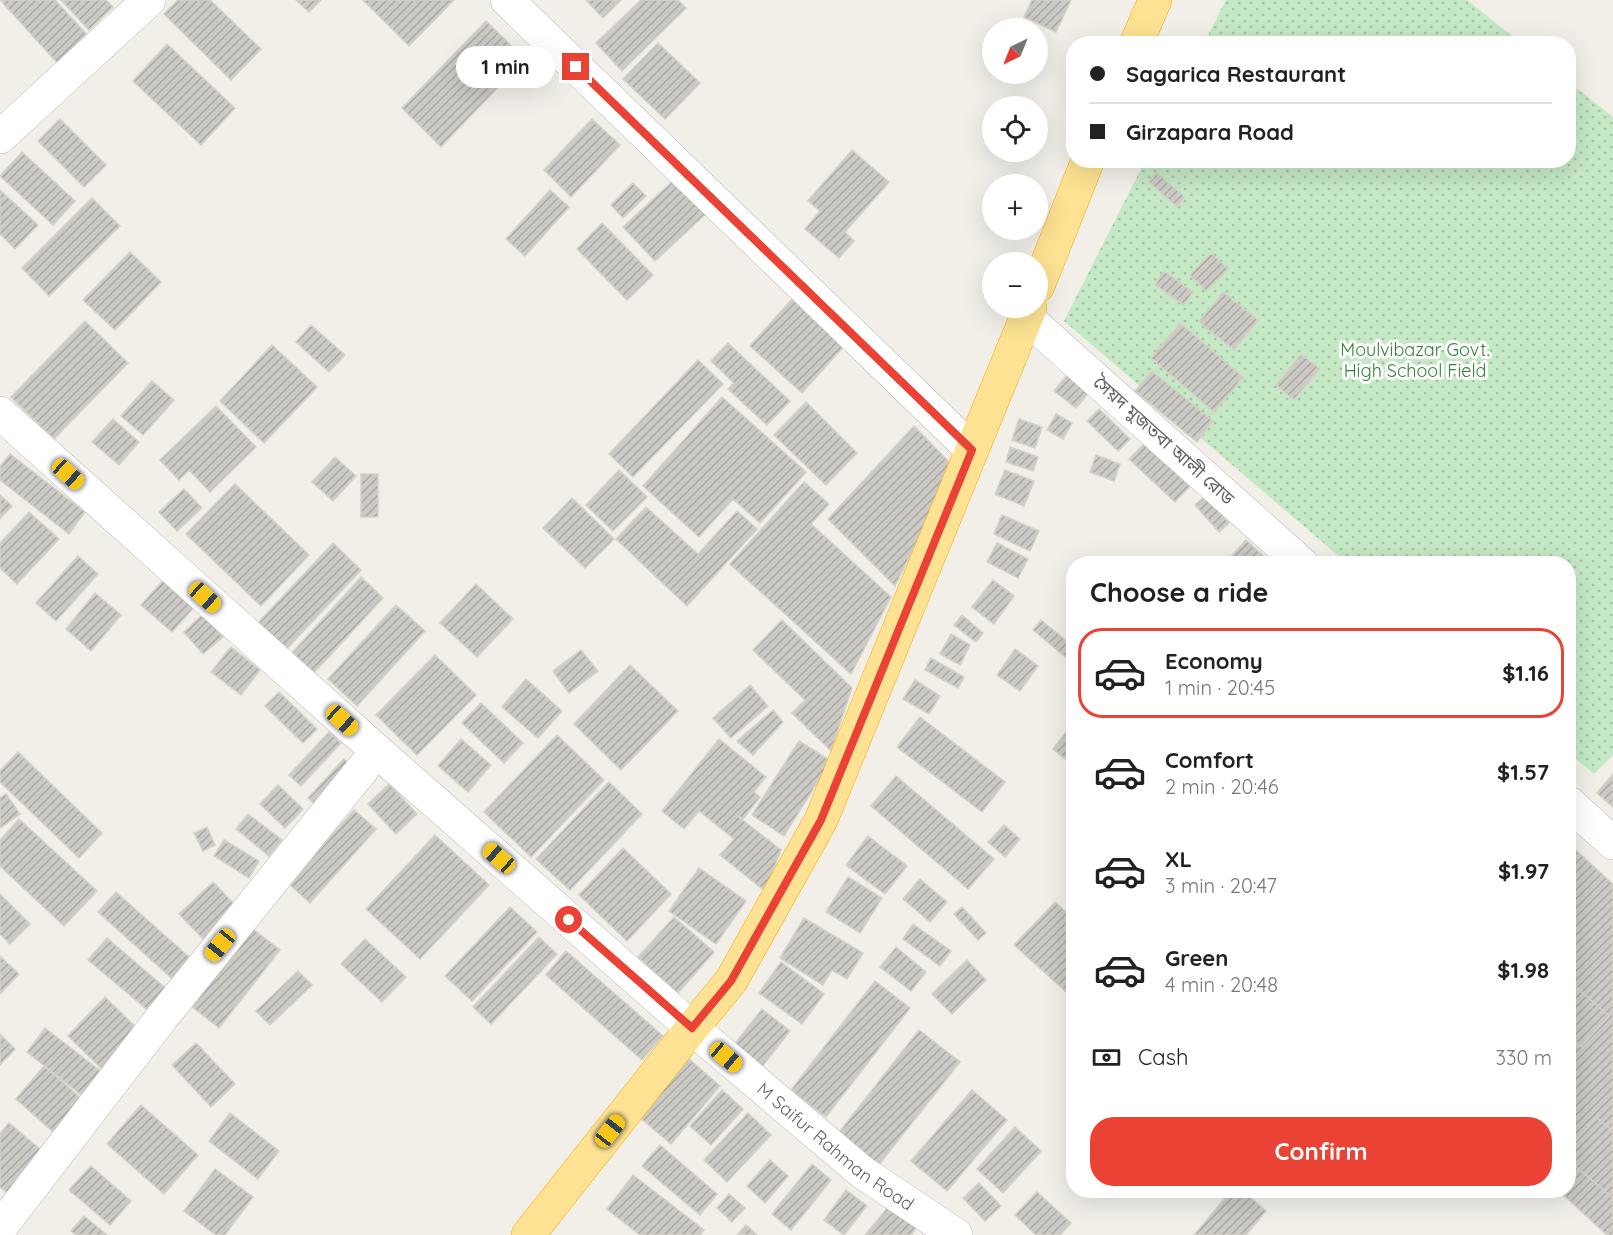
<!DOCTYPE html>
<meta charset="utf-8">
<style>
:root{--surface:#fff;--page:#f6f6f6;--text:#222;--muted:#767676;--line:#e0e0e0;--accent:#ea4335}
body{margin:0;font-family:Quicksand,"Noto Sans Bengali",sans-serif;background:var(--page);color:var(--text);height:100vh;display:flex;flex-direction:column;font-size:22px;white-space:nowrap}
*{box-sizing:border-box;margin:0}
p{font-size:20px;color:var(--muted)}
.icon{flex:none;width:33px;height:33px;fill:none;stroke:currentColor;stroke-width:2;stroke-linecap:round;stroke-linejoin:round}
.map{position:relative;flex:1;overflow:hidden}
.side{position:absolute;left:1066px;top:556px;width:510px;height:642px;display:flex;flex-direction:column;background:var(--surface);border-radius:24px;box-shadow:0 6px 24px #0002}
.side>*{flex:none}
.guide{position:absolute;left:1066px;top:36px;width:510px;height:132px;border-radius:24px;box-shadow:0 6px 24px #0002;display:grid;align-content:center;height:132px;padding:0 24px;background:var(--surface)}
.needle{width:39px;rotate:223deg}
.fabs{position:absolute;left:982px;top:18px;display:grid;gap:12px}
.fabs a{display:grid;place-items:center;width:66px;height:66px;border-radius:50%;background:var(--surface);box-shadow:0 6px 24px #0002;font-size:30px}
.end{position:absolute;width:27px;height:27px;margin:-14px;border:8px solid #ea4335;background:#fff;box-shadow:0 0 0 3px #fff}
.from{border-radius:50%}
.bubble{position:absolute;height:42px;border-radius:21px;background:var(--surface);box-shadow:0 6px 24px #0002;font-size:20px;font-weight:800;line-height:42px;text-align:center}
.car{position:absolute;width:18px;height:36px;margin:-18px -9px;border-radius:8px;box-shadow:0 0 4px 2px #0007;background:linear-gradient(#f5c518 24%,#345 0 40%,#f5c518 0 76%,#345 0 86%,#f5c518 0)}
.guide b{display:flex;align-items:center;gap:21px;height:57px;font-size:22px}
.guide b+b{border-top:2px solid var(--line)}
.guide i{width:15px;height:15px;background:var(--text)}
ul{padding:0;list-style:none}
li{display:flex;align-items:center;gap:18px;height:90px;margin:0 12px 9px;padding:0 12px;border:3px solid transparent;border-radius:24px}
li div{flex:1}
li b{display:block;font-size:22px}
li em{font-style:normal;font-weight:800}
li.current{border-color:var(--accent)}
li>.icon{width:54px;height:54px;stroke-width:1.5}
h2{padding:0 24px;font-size:27px;line-height:72px}
.pay{display:flex;align-items:center;gap:15px;height:66px;padding:0 24px;font-size:22px}
.pay p{margin-inline-start:auto}
.primary-button{display:flex;gap:12px;margin-top:auto;padding:12px 24px}
.primary-button a{flex:1;height:69px;border-radius:24px;background:var(--accent);color:#fff;font-size:24px;font-weight:800;line-height:69px;text-align:center}
.map>svg:first-child{display:block}
.park{fill:url(#park-dots)}
.building{fill:url(#building-hatch);stroke:#d6d1c6;stroke-width:1.5}
.lines{fill:none;stroke-linecap:round;stroke-linejoin:round}
.street-casing{stroke:#b5b8bc;stroke-width:34}
.secondary-casing{stroke:#b6babf;stroke-width:34}
.highway-casing{stroke:#f9ab00;stroke-width:34}
.street{stroke:#fff;stroke-width:33}
.secondary{stroke:#fff;stroke-width:33}
.highway{stroke:#fde293;stroke-width:33}
.route{stroke:#ea4335;stroke-width:8}
.labels{text-anchor:middle;dominant-baseline:central;stroke-width:6;stroke-linejoin:round;paint-order:stroke}
.park-label{font-size:18px;fill:#348238;stroke:#fff}
.street-label{font-size:18px;fill:#5f6368;stroke:#fff}
</style>
<div class="map">
<svg width="1613" height="1235" viewBox="0 0 1613 1235">
<defs>
<pattern id="park-dots" width="8" height="8" patternUnits="userSpaceOnUse" patternTransform="scale(1.5)"><rect width="8" height="8" fill="#c5e8c5"/><path d="M2 2h.1M6 6h.1" fill="none" stroke="#a3c0a4" stroke-width="1.8" stroke-linecap="round"/></pattern>
<pattern id="building-hatch" width="6" height="6" patternUnits="userSpaceOnUse" patternTransform="scale(1.5)"><rect width="6" height="6" fill="#cccac5"/><path d="M-1 1l2-2M0 6l6-6M5 7l2-2" fill="none" stroke="#a9a8a4"/></pattern>
</defs>
<rect width="100%" height="100%" fill="#f1efe8"/>
<path class="park" d="M 1226,0 L 1467,0 L 1521,43 L 1204,43 Z
M 1569,82 L 1613,117 L 1613,755 L 1594,774 L 1569,753 L 1569,564 L 1348,564 L 1064,321 L 1145,161 L 1569,160 Z"/>
<path class="building" d="M 0,0 L 55,0 L 90,38 L 60,66 Z
M 61,0 L 106,0 L 113,7 L 89,30 Z
M 178,0 L 210,0 L 261,49 L 231,80 L 164,14 Z
M 296,0 L 321,0 L 309,12 Z
M 363,0 L 454,0 L 409,46 Z
M 586,0 L 621,0 L 603,18 Z
M 641,0 L 678,0 L 686,8 L 622,71 L 596,43 Z
M 1032,0 L 1071,0 L 1056,32 L 1024,17 Z
M 486,21 L 525,59 L 441,147 L 402,108 Z
M 658,43 L 700,83 L 665,119 L 623,79 Z
M 167,44 L 235,108 L 201,145 L 133,81 Z
M 60,119 L 106,165 L 84,187 L 38,141 Z
M 592,119 L 620,145 L 571,197 L 544,170 Z
M 852,150 L 889,182 L 845,232 L 854,241 L 839,258 L 805,229 L 820,211 L 808,201 Z
M 22,152 L 75,201 L 53,225 L 0,176 Z
M 1157,173 L 1185,197 L 1177,207 L 1149,182 Z
M 677,177 L 709,211 L 655,261 L 623,227 Z
M 633,183 L 646,196 L 623,218 L 611,205 Z
M 0,190 L 38,225 L 15,249 L 0,234 Z
M 550,190 L 569,207 L 525,256 L 506,239 Z
M 92,198 L 120,226 L 49,296 L 22,268 Z
M 602,223 L 653,275 L 627,300 L 577,249 Z
M 130,252 L 161,282 L 115,330 L 83,300 Z
M 1211,253 L 1228,269 L 1206,291 L 1190,275 Z
M 1164,271 L 1193,292 L 1184,305 L 1155,285 Z
M 1223,292 L 1258,320 L 1234,350 L 1199,322 Z
M 792,299 L 844,346 L 802,393 L 750,346 Z
M 85,321 L 128,363 L 54,439 L 11,397 Z
M 1180,323 L 1243,377 L 1214,412 L 1151,358 Z
M 311,325 L 345,355 L 329,372 L 296,342 Z
M 728,343 L 790,401 L 767,425 L 728,389 L 734,383 L 711,361 Z
M 272,345 L 317,387 L 264,443 L 220,401 Z
M 1301,354 L 1320,369 L 1294,400 L 1276,385 Z
M 698,360 L 723,384 L 633,477 L 609,454 Z
M 1152,371 L 1213,421 L 1197,442 L 1135,391 Z
M 1068,374 L 1090,391 L 1076,408 L 1054,391 Z
M 152,381 L 174,400 L 143,435 L 121,416 Z
M 722,397 L 806,472 L 760,523 L 733,499 L 699,537 L 643,486 Z
M 806,402 L 857,453 L 826,485 L 774,435 Z
M 216,406 L 256,447 L 210,492 L 189,470 L 179,480 L 160,460 Z
M 1099,409 L 1130,439 L 1118,451 L 1087,421 Z
M 1056,414 L 1072,423 L 1063,439 L 1047,430 Z
M 113,419 L 139,442 L 119,465 L 92,442 Z
M 1019,419 L 1042,427 L 1035,448 L 1012,440 Z
M 914,426 L 954,467 L 895,586 L 828,519 Z
M 1145,443 L 1190,486 L 1175,502 L 1129,459 Z
M 1010,447 L 1038,457 L 1033,471 L 1006,462 Z
M 10,454 L 85,512 L 69,534 L 0,480 L 0,467 Z
M 1096,455 L 1120,464 L 1114,481 L 1090,472 Z
M 335,457 L 356,476 L 333,501 L 312,482 Z
M 619,470 L 647,497 L 613,531 L 586,505 Z
M 1005,470 L 1034,481 L 1024,506 L 995,494 Z
M 361,474 L 378,474 L 378,517 L 361,517 Z
M 804,482 L 829,504 L 811,524 L 891,597 L 851,674 L 730,564 Z
M 235,484 L 309,555 L 261,606 L 186,534 Z
M 184,489 L 202,508 L 177,531 L 159,512 Z
M 0,495 L 12,506 L 0,519 Z
M 1205,496 L 1229,523 L 1219,532 L 1195,505 Z
M 572,498 L 614,539 L 585,568 L 543,528 Z
M 646,507 L 698,554 L 737,511 L 757,529 L 687,606 L 616,539 Z
M 29,512 L 59,539 L 17,584 L 0,568 L 0,543 Z
M 1002,515 L 1039,531 L 1030,551 L 994,534 Z
M 1246,540 L 1272,564 L 1230,564 L 1227,561 Z
M 333,543 L 361,570 L 283,653 L 255,626 Z
M 997,543 L 1028,559 L 1018,578 L 987,562 Z
M 78,556 L 98,574 L 56,621 L 36,603 Z
M 166,577 L 197,604 L 172,632 L 141,605 Z
M 361,577 L 383,598 L 313,674 L 291,654 Z
M 993,580 L 1014,596 L 994,624 L 972,607 Z
M 476,584 L 513,619 L 477,657 L 440,623 Z
M 95,593 L 121,615 L 91,651 L 66,629 Z
M 396,605 L 425,631 L 357,706 L 328,679 Z
M 203,614 L 223,637 L 203,654 L 184,632 Z
M 962,615 L 983,633 L 976,642 L 954,625 Z
M 782,620 L 852,688 L 831,751 L 792,713 L 805,700 L 753,650 Z
M 1041,620 L 1074,647 L 1074,654 L 1069,660 L 1033,630 Z
M 951,634 L 970,645 L 960,665 L 940,654 Z
M 231,647 L 260,670 L 241,695 L 211,672 Z
M 1015,649 L 1038,666 L 1020,691 L 997,675 Z
M 581,650 L 598,671 L 569,693 L 553,671 Z
M 435,655 L 476,695 L 417,755 L 376,715 Z
M 931,658 L 964,677 L 958,688 L 925,670 Z
M 630,665 L 678,711 L 621,770 L 574,724 Z
M 526,679 L 562,711 L 538,738 L 502,707 Z
M 915,680 L 940,696 L 929,714 L 903,699 Z
M 750,685 L 768,706 L 731,738 L 713,718 Z
M 279,692 L 317,729 L 303,743 L 265,706 Z
M 481,703 L 523,743 L 504,763 L 462,723 Z
M 773,710 L 783,722 L 753,755 L 737,741 Z
M 920,717 L 1005,782 L 982,812 L 897,747 Z
M 1074,722 L 1074,766 L 1053,749 Z
M 329,732 L 341,743 L 301,786 L 289,775 Z
M 557,735 L 604,780 L 531,857 L 484,812 Z
M 461,739 L 491,765 L 468,792 L 438,766 Z
M 719,739 L 766,777 L 754,792 L 760,797 L 743,819 L 735,814 L 781,850 L 765,891 L 720,855 L 734,839 L 699,811 L 684,829 L 662,811 Z
M 799,741 L 831,761 L 784,836 L 752,815 Z
M 18,752 L 102,833 L 79,858 L 0,782 L 0,771 Z
M 344,759 L 351,765 L 314,804 L 308,798 Z
M 1613,774 L 1613,807 L 1597,793 Z
M 896,776 L 994,859 L 968,889 L 871,806 Z
M 609,782 L 642,814 L 570,890 L 536,859 Z
M 389,784 L 417,814 L 396,834 L 368,804 Z
M 278,785 L 303,809 L 285,828 L 260,804 Z
M 6,794 L 20,814 L 0,828 L 0,798 Z
M 354,810 L 376,829 L 310,903 L 289,884 Z
M 248,814 L 282,840 L 269,856 L 236,829 Z
M 19,819 L 97,891 L 64,926 L 0,866 L 0,840 Z
M 1004,825 L 1020,839 L 1005,857 L 988,842 Z
M 207,827 L 215,845 L 203,851 L 194,833 Z
M 435,835 L 489,885 L 420,959 L 366,909 Z
M 868,836 L 907,866 L 885,894 L 846,865 Z
M 224,840 L 259,861 L 249,878 L 214,856 Z
M 1569,844 L 1613,884 L 1613,1235 L 1607,1235 L 1559,1191 L 1569,1191 Z
M 623,848 L 671,894 L 627,941 L 579,895 Z
M 699,868 L 746,901 L 716,944 L 669,911 Z
M 848,877 L 882,898 L 860,933 L 826,912 Z
M 920,879 L 947,902 L 930,922 L 903,899 Z
M 213,882 L 238,908 L 204,940 L 179,914 Z
M 116,892 L 197,964 L 178,984 L 98,912 Z
M 0,894 L 30,924 L 10,944 L 0,934 Z
M 1055,902 L 1074,919 L 1074,999 L 1014,945 Z
M 510,907 L 537,932 L 472,1001 L 445,976 Z
M 962,907 L 986,933 L 978,940 L 954,914 Z
M 674,917 L 714,952 L 678,993 L 638,957 Z
M 804,918 L 863,953 L 847,979 L 832,970 L 823,985 L 780,958 Z
M 913,924 L 951,951 L 940,966 L 903,939 Z
M 250,927 L 280,950 L 219,1028 L 190,1005 Z
M 539,937 L 557,954 L 491,1024 L 473,1007 Z
M 107,938 L 169,991 L 151,1013 L 88,960 Z
M 365,939 L 406,977 L 382,1002 L 341,964 Z
M 896,947 L 926,972 L 911,991 L 880,967 Z
M 566,951 L 663,1036 L 642,1060 L 546,975 Z
M 0,956 L 19,974 L 0,994 Z
M 967,960 L 986,980 L 952,1014 L 932,994 Z
M 781,962 L 824,994 L 802,1024 L 759,993 Z
M 298,971 L 312,985 L 270,1025 L 256,1011 Z
M 875,981 L 910,1008 L 826,1117 L 791,1090 Z
M 1569,981 L 1609,1016 L 1581,1047 L 1569,1035 Z
M 105,997 L 142,1033 L 105,1072 L 68,1036 Z
M 762,1009 L 790,1031 L 761,1068 L 733,1046 Z
M 45,1028 L 103,1073 L 84,1097 L 27,1052 Z
M 919,1030 L 960,1062 L 878,1166 L 837,1135 Z
M 0,1034 L 15,1049 L 0,1065 Z
M 196,1043 L 235,1084 L 211,1107 L 172,1065 Z
M 688,1058 L 720,1086 L 671,1144 L 639,1117 Z
M 44,1066 L 82,1099 L 53,1132 L 16,1099 Z
M 722,1090 L 743,1109 L 711,1145 L 690,1126 Z
M 972,1090 L 1007,1120 L 947,1191 L 911,1161 Z
M 141,1105 L 198,1155 L 164,1194 L 107,1144 Z
M 230,1113 L 279,1151 L 258,1179 L 209,1141 Z
M 748,1113 L 771,1135 L 727,1182 L 704,1160 Z
M 1596,1117 L 1613,1131 L 1613,1198 L 1569,1161 L 1569,1149 Z
M 9,1123 L 46,1154 L 10,1195 L 0,1187 L 0,1134 Z
M 1015,1127 L 1041,1151 L 1003,1193 L 977,1169 Z
M 660,1145 L 717,1194 L 700,1215 L 642,1166 Z
M 770,1160 L 788,1176 L 765,1203 L 747,1186 Z
M 812,1164 L 831,1180 L 791,1230 L 772,1214 Z
M 91,1166 L 131,1201 L 110,1225 L 69,1190 Z
M 215,1169 L 253,1197 L 225,1235 L 216,1235 L 184,1211 Z
M 633,1175 L 704,1230 L 700,1235 L 640,1235 L 607,1209 Z
M 979,1183 L 1001,1206 L 985,1221 L 963,1198 Z
M 846,1190 L 867,1206 L 844,1235 L 824,1220 Z
M 1231,1191 L 1243,1191 L 1266,1211 L 1246,1235 L 1194,1235 Z
M 1037,1192 L 1071,1223 L 1060,1235 L 1036,1235 L 1015,1215 Z
M 729,1194 L 745,1208 L 732,1222 L 717,1208 Z
M 889,1206 L 916,1228 L 911,1235 L 865,1235 Z
M 84,1216 L 107,1235 L 76,1235 L 71,1231 Z
M 746,1225 L 757,1235 L 737,1235 Z"/>
<g class="lines">
<g class="street-casing">
<path id="street" d="M 507,0 L 972,450
M 0,137 L 149,0
M 0,1228 L 163,1016 L 377,751"/>
</g>
<g class="secondary-casing">
<g id="secondary">
<path d="M 1026,317 L 1302,564"/>
<path id="s1" d="M 0,413 L 377,751 L 692,1028 L 862,1172 L 956,1235"/>
<path d="M 1569,803 L 1613,843"/>
</g>
</g>
<g class="highway-casing">
<path id="highway" d="M 1136,44 L 1155,0
M 1038,286 L 1088,160
M 528,1235 L 692,1028 L 731,981 L 821,820 L 1030,308"/>
</g>
<use href="#street" class="street"/>
<use href="#secondary" class="secondary"/>
<use href="#highway" class="highway"/>
</g>
<g class="lines">
<path class="route" d="M 569,920 L 692,1028 L 731,981 L 821,820 L 972,450 L 576,67"/>
</g>
<g class="labels">
<g class="park-label">
<text x="1415" y="349">Moulvibazar Govt.<tspan x="1415" dy="21">High School Field</tspan></text>
</g>
<g class="street-label">
<text transform="translate(1164 440) rotate(42)">সৈয়দ মুজতবা আলী রোড</text>
<text stroke="none"><textPath href="#s1" startOffset="1112">M Saifur Rahman Road</textPath></text>
</g>
</g>
</svg>
<div class="fabs">
<a><svg class="needle" viewBox="-14 -14 28 28"><path d="M0-13l5 13h-10z" fill="#e53935"/><path d="M0 13l5-13h-10z" fill="#767676"/></svg></a>
<a><svg class="icon" aria-label="locate" viewBox="0 0 24 24"><circle cx="12" cy="12" r="6"/><path d="M12 2v4M12 18v4M2 12h4M18 12h4"/></svg></a>
<a>+</a>
<a>−</a>
</div>
<i class="end from" style="left:569px;top:920px"></i>
<i class="end" style="left:576px;top:67px"></i>
<div class="bubble" style="left:456px;top:46px;width:99px">1 min</div>
<i class="car" style="left:68px;top:474px;rotate:132deg"></i>
<i class="car" style="left:205px;top:597px;rotate:132deg"></i>
<i class="car" style="left:342px;top:720px;rotate:132deg"></i>
<i class="car" style="left:499px;top:858px;rotate:311deg"></i>
<i class="car" style="left:220px;top:945px;rotate:219deg"></i>
<i class="car" style="left:726px;top:1057px;rotate:130deg"></i>
<i class="car" style="left:610px;top:1131px;rotate:38deg"></i>
<div class="guide">
<b><i class="from"></i>Sagarica Restaurant</b>
<b><i></i>Girzapara Road</b>
</div>
<section class="side">
<h2>Choose a ride</h2>
<ul>
<li class="current"><svg class="icon" aria-label="car" viewBox="0 0 24 24"><path d="M5 17H2v-5l4-1 3-4h7l3 4 3 1v5h-3M9 17h6M6 11h13"/><circle cx="7" cy="17" r="2"/><circle cx="17" cy="17" r="2"/></svg><div><b>Economy</b><p>1 min · 20:45</p></div><em>$1.16</em></li>
<li><svg class="icon" aria-label="car" viewBox="0 0 24 24"><path d="M5 17H2v-5l4-1 3-4h7l3 4 3 1v5h-3M9 17h6M6 11h13"/><circle cx="7" cy="17" r="2"/><circle cx="17" cy="17" r="2"/></svg><div><b>Comfort</b><p>2 min · 20:46</p></div><em>$1.57</em></li>
<li><svg class="icon" aria-label="car" viewBox="0 0 24 24"><path d="M5 17H2v-5l4-1 3-4h7l3 4 3 1v5h-3M9 17h6M6 11h13"/><circle cx="7" cy="17" r="2"/><circle cx="17" cy="17" r="2"/></svg><div><b>XL</b><p>3 min · 20:47</p></div><em>$1.97</em></li>
<li><svg class="icon" aria-label="car" viewBox="0 0 24 24"><path d="M5 17H2v-5l4-1 3-4h7l3 4 3 1v5h-3M9 17h6M6 11h13"/><circle cx="7" cy="17" r="2"/><circle cx="17" cy="17" r="2"/></svg><div><b>Green</b><p>4 min · 20:48</p></div><em>$1.98</em></li>
</ul>
<div class="pay"><svg class="icon" aria-label="cash" viewBox="0 0 24 24"><path d="M3 7h18v10H3z"/><circle cx="12" cy="12" r="2"/></svg>Cash<p>330 m</p></div>
<div class="primary-button"><a>Confirm</a></div>
</section>
</div>
